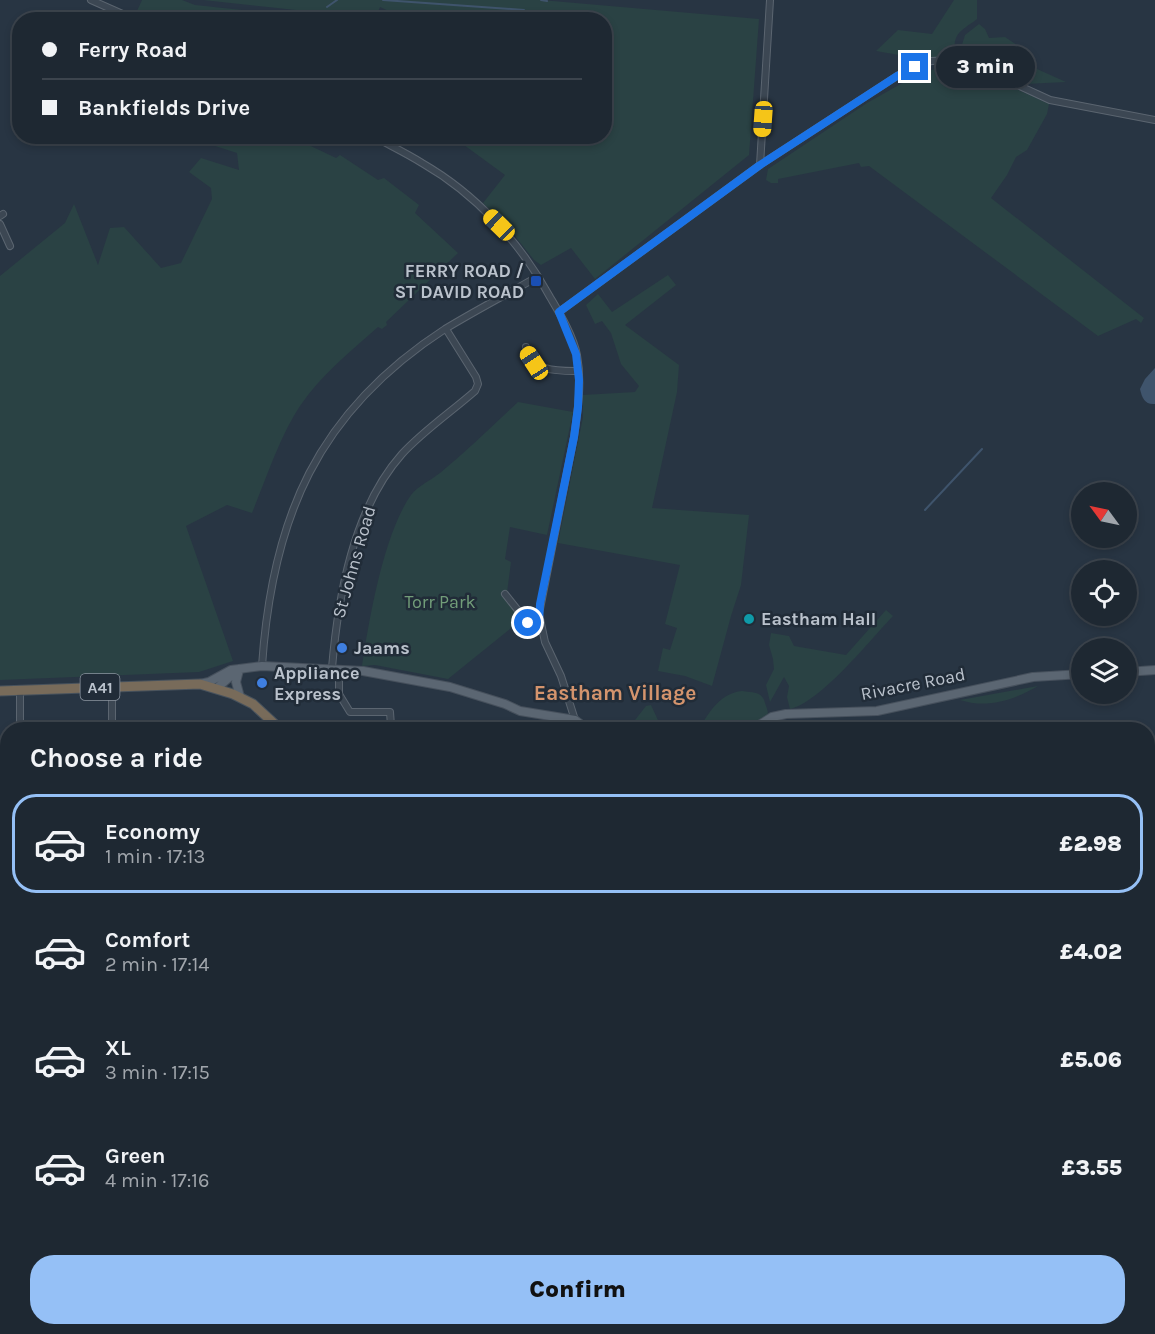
<!DOCTYPE html>
<meta charset="utf-8">
<style>
:root{--surface:#1e2832;--page:#2b343e;--text:#f1f3f6;--muted:#a1a6ac;--line:#3c444d;--accent:#95c0f6}
body{margin:0;font-family:Karla,sans-serif;background:var(--page);color:var(--text);height:100vh;display:flex;flex-direction:column;font-size:22px;white-space:nowrap}
*{box-sizing:border-box;margin:0}
p{font-size:20px;color:var(--muted)}
.icon{flex:none;width:33px;height:33px;fill:none;stroke:currentColor;stroke-width:2;stroke-linecap:round;stroke-linejoin:round}
.map{position:relative;flex:1;overflow:hidden}
.drawer{position:absolute;left:0px;top:722px;width:1155px;height:614px;display:flex;flex-direction:column;background:var(--surface);border-radius:24px 24px 0 0;box-shadow:0 3px 9px #0003,0 0 0 2px var(--line)}
.drawer>*{flex:none}
.hud{position:absolute;left:12px;top:12px;width:600px;height:132px;border-radius:24px;box-shadow:0 3px 9px #0003,0 0 0 2px var(--line);display:grid;align-content:center;height:132px;padding:0 30px;background:var(--surface)}
.needle{width:39px;rotate:303deg}
.tools{position:absolute;left:1071px;top:482px;display:grid;gap:12px}
.tools a{display:grid;place-items:center;width:66px;height:66px;border-radius:50%;background:var(--surface);box-shadow:0 3px 9px #0003,0 0 0 2px var(--line);font-size:30px}
.end{position:absolute;width:27px;height:27px;margin:-14px;border:8px solid #1a73e8;background:#fff;box-shadow:0 0 0 3px #fff}
.from{border-radius:50%}
.bubble{position:absolute;height:42px;border-radius:21px;background:var(--surface);box-shadow:0 3px 9px #0003,0 0 0 2px var(--line);font-size:20px;font-weight:800;line-height:42px;text-align:center}
.car{position:absolute;width:18px;height:36px;margin:-18px -9px;border-radius:8px;box-shadow:0 0 4px 2px #0007;background:linear-gradient(#f5c518 24%,#345 0 40%,#f5c518 0 76%,#345 0 86%,#f5c518 0)}
.hud b{display:flex;align-items:center;gap:21px;height:57px;font-size:22px}
.hud b+b{border-top:2px solid var(--line)}
.hud i{width:15px;height:15px;background:var(--text)}
ul{padding:0;list-style:none}
li{display:flex;align-items:center;gap:18px;height:99px;margin:0 12px 9px;padding:0 18px;border:3px solid transparent;border-radius:24px}
li div{flex:1}
li b{display:block;font-size:22px}
li em{font-style:normal;font-weight:800}
li.current{border-color:var(--accent)}
li>.icon{width:54px;height:54px;stroke-width:1.5}
h2{padding:0 30px;font-size:27px;line-height:72px}
.primary-button{display:flex;gap:12px;margin-top:auto;padding:12px 30px}
.primary-button a{flex:1;height:69px;border-radius:24px;background:var(--accent);color:#111;font-size:24px;font-weight:800;line-height:69px;text-align:center}
.map>svg:first-child{display:block}
.green{fill:#2a4244}
.water{fill:#3f546c}
.lines{fill:none;stroke-linecap:round;stroke-linejoin:round}
.stream{stroke:#3f546c;stroke-width:2}
.minor-casing{stroke:#5b6570;stroke-width:8}
.major-casing{stroke:#46505c;stroke-width:10}
.highway-casing{stroke:#47525d;stroke-width:11}
.minor{stroke:#3c4753;stroke-width:6}
.major{stroke:#5b6672;stroke-width:8}
.highway{stroke:#786b5a;stroke-width:9}
.route{stroke:#1a73e8;stroke-width:8}
.transit-dot{fill:#1a4fb4;stroke:#212c38;stroke-width:2}
.culture-dot{fill:#0f9aa8;stroke:#212c38;stroke-width:2}
.shop-dot{fill:#3f7fe0;stroke:#212c38;stroke-width:2}
.labels{text-anchor:middle;dominant-baseline:central;stroke-width:5;stroke-linejoin:round;paint-order:stroke}
.shield{fill:#212c38;stroke:#8c95a0;stroke-width:1.5}
.shield-label{font-size:16px;font-weight:bold;fill:#bac2cc}
.poi-label{font-size:18px;font-weight:bold;fill:#bac2cc;stroke:#212c38;text-anchor:start}
.street-label{font-size:18px;fill:#bac2cc;stroke:#212c38}
.park-label{font-size:18px;fill:#729d79;stroke:#212c38}
.quarter-label{font-size:21px;font-weight:bold;fill:#d4946d;stroke:#212c38}
</style>
<div class="map">
<svg width="1155" height="1334" viewBox="0 0 1155 1334">
<rect width="100%" height="100%" fill="#283543"/>
<path class="green" d="M 142,0 L 182,0 L 195,5 L 306,17 L 308,13 L 305,11 L 203,0 L 541,0 L 759,19 L 749,155 L 595,279 L 571,248 L 541,265 L 534,260 L 511,231 L 483,203 L 505,175 L 453,137 L 604,136 L 604,20 L 406,19 L 380,7 L 375,19 L 155,20 L 137,11 Z
M 954,0 L 977,0 L 977,19 C 971,24 959,30 956,38 C 954,42 955,47 953,51 C 945,66 891,53 876,51 L 898,30 L 932,34 Z
M 979,24 L 985,29 L 989,38 L 1005,37 L 1020,47 L 1037,69 L 1066,82 L 1025,84 L 993,67 L 967,57 L 960,51 L 965,35 Z
M 950,66 L 970,68 L 1049,104 L 1047,114 L 1027,150 L 1016,157 L 1007,175 L 991,198 L 1144,318 L 1141,323 L 1136,319 L 1098,336 L 869,166 L 861,167 L 859,163 L 778,179 L 778,183 L 771,183 L 766,180 L 768,169 L 867,103 L 922,72 Z
M 213,137 L 292,137 L 336,158 L 340,155 L 378,180 L 384,178 L 419,205 L 415,213 L 458,253 L 386,322 L 387,325 L 382,329 L 378,327 C 350,352 321,375 300,406 C 280,436 266,479 252,513 L 227,505 L 186,526 L 233,661 L 199,672 L 0,680 L 0,276 L 65,223 L 74,204 L 98,265 L 110,228 L 124,227 L 161,268 L 181,263 L 212,199 L 211,188 L 189,172 L 201,158 L 239,170 L 237,153 L 215,146 Z
M 668,275 L 676,285 L 625,325 L 679,365 L 677,392 L 652,508 L 749,515 L 741,585 L 731,616 L 712,686 L 685,676 L 658,671 L 663,648 L 670,650 L 677,628 L 665,624 L 680,565 L 558,543 L 583,417 L 583,395 L 635,392 L 639,386 L 621,364 L 611,333 L 602,321 L 595,324 L 586,305 L 598,294 L 612,312 Z
M 518,402 L 573,412 L 547,535 L 510,527 L 505,559 L 511,562 L 507,593 L 504,596 L 521,620 L 448,679 L 375,665 L 362,666 C 369,619 384,533 411,495 C 418,486 431,480 440,473 C 467,451 492,426 518,402 Z
M 886,610 L 893,616 C 871,639 821,702 790,709 L 787,697 L 789,686 L 784,677 L 770,702 L 766,685 L 774,669 L 773,659 L 769,645 L 771,633 L 789,636 L 794,646 L 846,655 Z
M 1038,686 C 1014,700 987,709 960,700 Z
M 742,691 C 754,693 762,691 765,703 C 767,709 769,712 767,718 L 747,729 L 695,729 L 700,727 C 710,711 721,693 742,691 Z
M 651,705 L 662,729 L 628,729 L 646,706 Z
M 781,722 L 837,722 L 832,729 L 820,729 L 815,724 L 802,728 L 761,729 Z"/>
<path class="water" d="M 1155,368 L 1155,404 C 1145,405 1142,398 1140,389 L 1145,379 Z"/>
<g class="lines">
<path class="stream" d="M 383,0 L 524,10
M 541,0 L 547,1
M 327,7 L 337,0
M 306,20 L 308,13
M 925,510 L 982,449"/>
<g class="minor-casing">
<path id="minor" d="M 91,0 L 136,20
M 373,136 C 389,145 406,153 422,163 C 476,194 520,242 550,297 C 560,314 573,335 577,355 C 582,382 578,410 574,437 L 539,614 L 545,642 L 561,676 L 575,720
M 760,165 L 770,0
M 0,216 L 3,214
M 0,224 L 10,246
M 559,312 L 760,165 L 897,76 L 931,61 L 952,60 L 964,63 L 985,70 L 1050,100 L 1155,120
M 526,347 C 532,372 557,371 578,371
M 505,594 L 528,623 L 539,622
M 262,666 C 272,518 317,412 445,329 C 473,312 503,296 532,280
M 332,668 C 338,597 353,509 402,454 C 423,431 451,412 475,391 L 478,384 L 476,377 L 446,329
M 339,669 L 339,694 L 350,712 L 390,712 L 391,726
M 20,729 L 20,690
M 112,729 L 112,687
M 0,903 L 8,902
M 0,1029 L 8,1029
M 0,1321 L 8,1321
M 116,1328 L 116,1334
M 384,1328 L 384,1334
M 513,1328 L 515,1334
M 782,1328 L 784,1334
M 818,1328 L 923,1334
M 1077,1328 L 1077,1334
M 235,1334 L 235,1328
M 602,1334 L 603,1328
M 758,1334 L 775,1328
M 928,1334 L 930,1328"/>
</g>
<g class="major-casing">
<path id="major" d="M 239,670 L 236,682 L 240,697
M 1126,672 L 1155,670
M 200,684 L 209,682 L 231,670 L 262,666 L 363,671 L 450,687 L 505,704 L 520,711 L 575,720 L 587,729
M 217,688 L 239,669
M 753,729 L 772,717 L 786,714 L 877,711 L 1033,677 L 1082,674"/>
</g>
<g class="highway-casing">
<path id="highway" d="M 0,691 L 200,684 L 233,694 L 253,704 L 280,729
M 1148,1134 L 1155,1137"/>
</g>
<use href="#minor" class="minor"/>
<use href="#major" class="major"/>
<use href="#highway" class="highway"/>
</g>
<g class="lines">
<path class="route" d="M 528,623 L 539,622 L 540,604 L 574,437 L 578,407 L 579,380 L 576,354 L 559,312 L 760,165 L 897,76 L 915,67"/>
</g>
<rect class="transit-dot" x="530" y="275" width="12" height="12" rx="3"/>
<circle class="culture-dot" cx="749" cy="619" r="6"/>
<g class="shop-dot">
<circle cx="342" cy="648" r="6"/>
<circle cx="262" cy="683" r="6"/>
</g>
<g class="labels">
<rect class="shield" x="80.5" y="674" width="39" height="26" rx="4.5"/>
<g class="shield-label">
<text x="100" y="687">A41</text>
</g>
<g class="poi-label">
<text x="524" y="271" text-anchor="end">FERRY ROAD /<tspan x="524" dy="21">ST DAVID ROAD</tspan></text>
<text x="761" y="619">Eastham Hall</text>
<text x="354" y="648">Jaams</text>
<text x="274" y="673">Appliance<tspan x="274" dy="21">Express</tspan></text>
</g>
<g class="street-label">
<text transform="translate(354 562) rotate(-74)">St Johns Road</text>
<text transform="translate(913 684) rotate(-11)">Rivacre Road</text>
</g>
<g class="park-label">
<text x="440" y="602">Torr Park</text>
</g>
<g class="quarter-label">
<text x="615" y="693">Eastham Village</text>
</g>
</g>
</svg>
<div class="tools">
<a><svg class="needle" viewBox="-14 -14 28 28"><path d="M0-13l5 13h-10z" fill="#e53935"/><path d="M0 13l5-13h-10z" fill="#a1a6ac"/></svg></a>
<a><svg class="icon" aria-label="locate" viewBox="0 0 24 24"><circle cx="12" cy="12" r="6"/><path d="M12 2v4M12 18v4M2 12h4M18 12h4"/></svg></a>
<a><svg class="icon" aria-label="layers" viewBox="0 0 24 24"><path d="M12 4l9 5-9 5-9-5zM3 14l9 5 9-5"/></svg></a>
</div>
<i class="end from" style="left:528px;top:623px"></i>
<i class="end" style="left:915px;top:67px"></i>
<div class="bubble" style="left:936px;top:46px;width:99px">3 min</div>
<i class="car" style="left:763px;top:119px;rotate:184deg"></i>
<i class="car" style="left:499px;top:225px;rotate:314deg"></i>
<i class="car" style="left:534px;top:363px;rotate:327deg"></i>
<div class="hud">
<b><i class="from"></i>Ferry Road</b>
<b><i></i>Bankfields Drive</b>
</div>
<section class="drawer">
<h2>Choose a ride</h2>
<ul>
<li class="current"><svg class="icon" aria-label="car" viewBox="0 0 24 24"><path d="M5 17H2v-5l4-1 3-4h7l3 4 3 1v5h-3M9 17h6M6 11h13"/><circle cx="7" cy="17" r="2"/><circle cx="17" cy="17" r="2"/></svg><div><b>Economy</b><p>1 min · 17:13</p></div><em>£2.98</em></li>
<li><svg class="icon" aria-label="car" viewBox="0 0 24 24"><path d="M5 17H2v-5l4-1 3-4h7l3 4 3 1v5h-3M9 17h6M6 11h13"/><circle cx="7" cy="17" r="2"/><circle cx="17" cy="17" r="2"/></svg><div><b>Comfort</b><p>2 min · 17:14</p></div><em>£4.02</em></li>
<li><svg class="icon" aria-label="car" viewBox="0 0 24 24"><path d="M5 17H2v-5l4-1 3-4h7l3 4 3 1v5h-3M9 17h6M6 11h13"/><circle cx="7" cy="17" r="2"/><circle cx="17" cy="17" r="2"/></svg><div><b>XL</b><p>3 min · 17:15</p></div><em>£5.06</em></li>
<li><svg class="icon" aria-label="car" viewBox="0 0 24 24"><path d="M5 17H2v-5l4-1 3-4h7l3 4 3 1v5h-3M9 17h6M6 11h13"/><circle cx="7" cy="17" r="2"/><circle cx="17" cy="17" r="2"/></svg><div><b>Green</b><p>4 min · 17:16</p></div><em>£3.55</em></li>
</ul>
<div class="primary-button"><a>Confirm</a></div>
</section>
</div>
